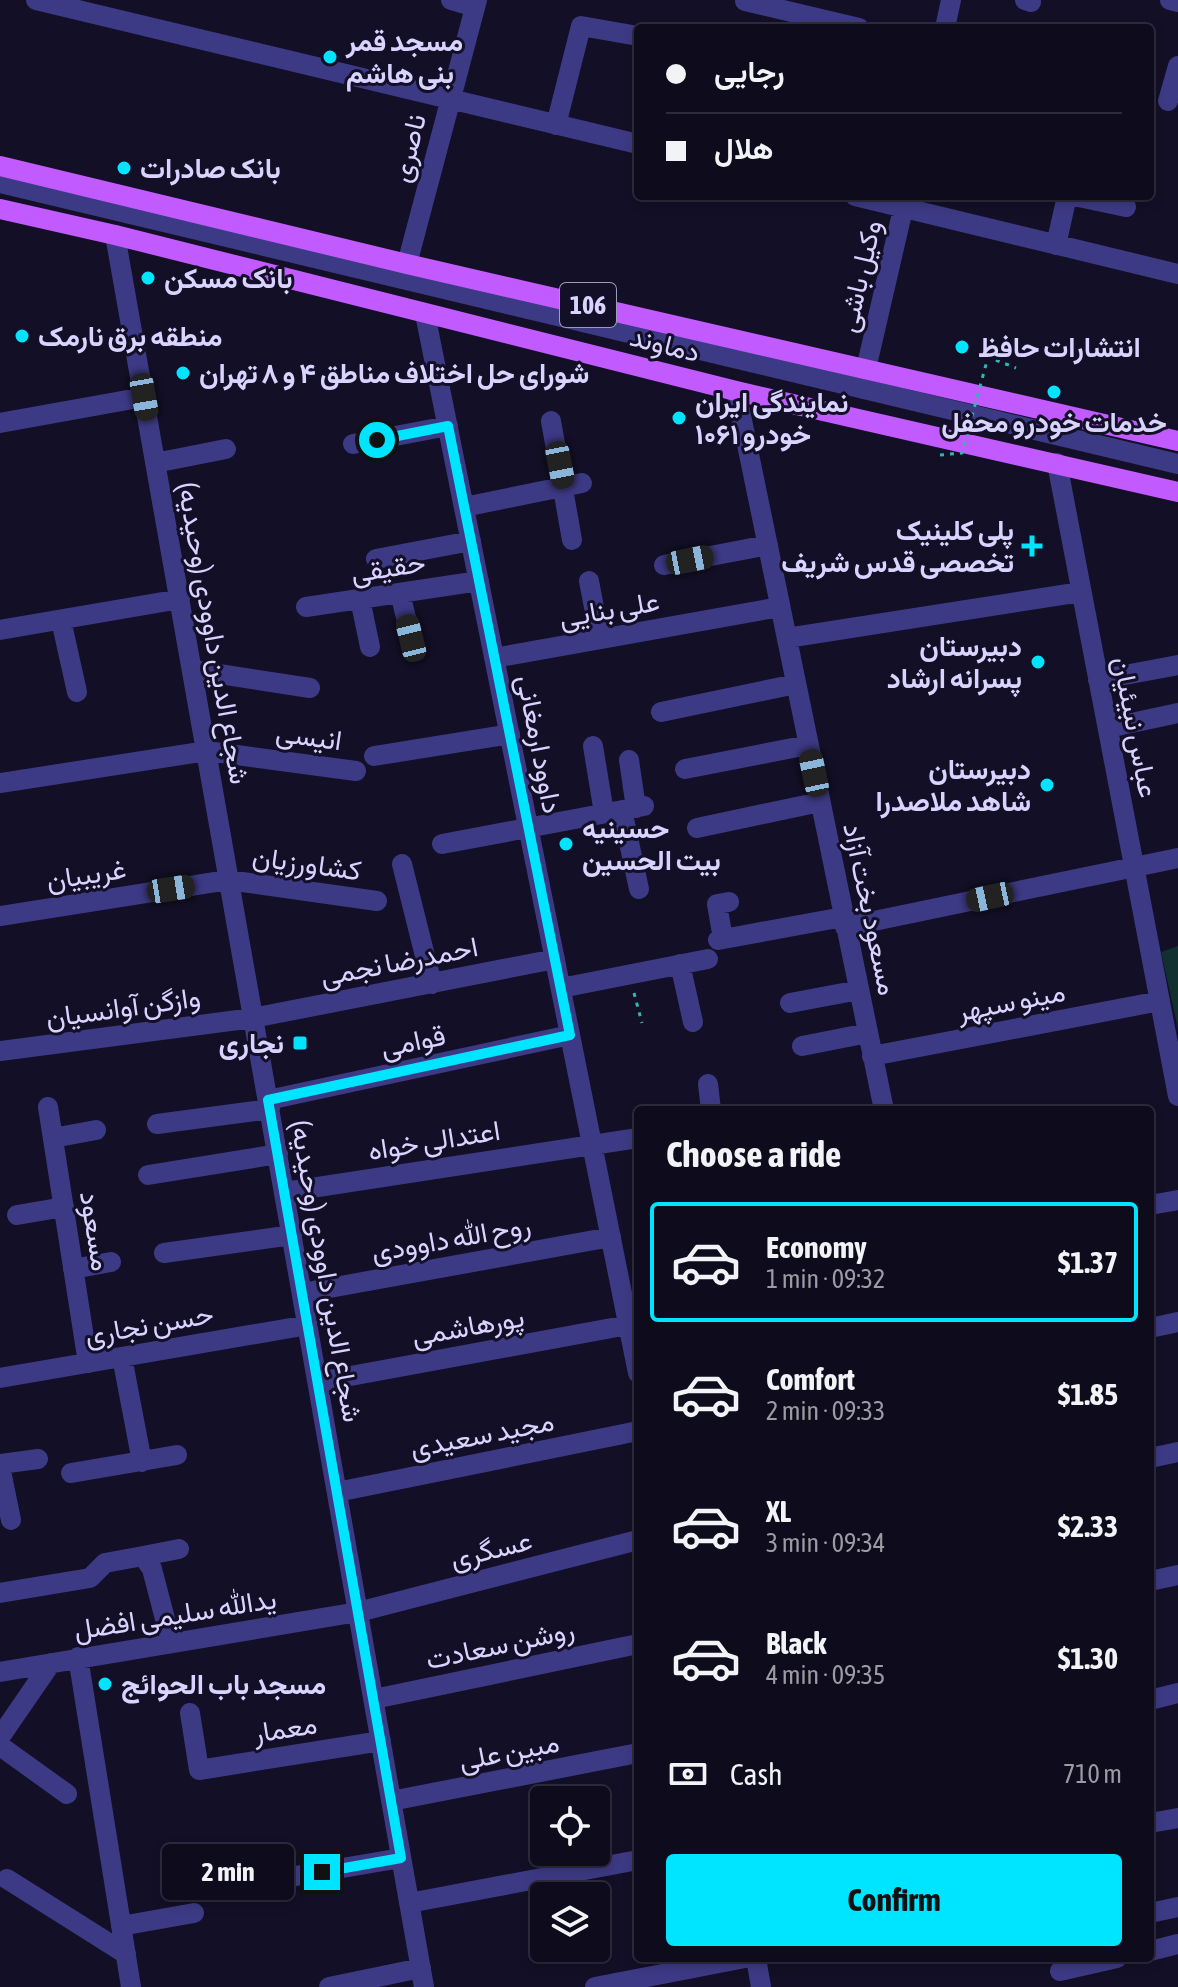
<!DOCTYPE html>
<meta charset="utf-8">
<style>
:root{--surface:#0e0b1c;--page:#1c1929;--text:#f1f3f6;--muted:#9b9ba3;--line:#2e2b3b;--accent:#00e5ff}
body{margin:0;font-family:"Asap Condensed",Vazirmatn,sans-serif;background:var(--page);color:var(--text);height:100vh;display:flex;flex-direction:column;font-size:30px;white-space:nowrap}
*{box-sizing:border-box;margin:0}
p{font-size:26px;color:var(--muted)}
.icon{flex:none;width:44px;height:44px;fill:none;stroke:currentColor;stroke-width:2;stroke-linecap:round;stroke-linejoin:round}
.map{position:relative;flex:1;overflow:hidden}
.drawer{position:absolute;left:634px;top:1106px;width:520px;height:856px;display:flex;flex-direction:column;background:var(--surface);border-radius:8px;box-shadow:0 4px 12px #0003,0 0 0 2px var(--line)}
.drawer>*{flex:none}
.hud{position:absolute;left:634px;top:24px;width:520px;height:176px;border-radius:8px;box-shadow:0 4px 12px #0003,0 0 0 2px var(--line);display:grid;align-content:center;height:176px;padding:0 32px;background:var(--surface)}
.buttons{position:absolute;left:530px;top:1786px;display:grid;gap:16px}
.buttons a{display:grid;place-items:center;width:80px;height:80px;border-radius:8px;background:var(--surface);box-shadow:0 4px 12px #0003,0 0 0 2px var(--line);font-size:40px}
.end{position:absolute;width:36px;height:36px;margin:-18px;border:10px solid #00e5ff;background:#111;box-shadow:0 0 0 4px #111}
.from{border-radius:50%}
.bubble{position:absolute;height:56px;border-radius:8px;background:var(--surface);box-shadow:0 4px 12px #0003,0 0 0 2px var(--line);font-size:26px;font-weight:700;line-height:56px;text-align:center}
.car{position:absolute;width:24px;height:48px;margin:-24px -12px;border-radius:10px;box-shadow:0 0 6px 2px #0007;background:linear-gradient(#222 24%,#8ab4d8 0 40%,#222 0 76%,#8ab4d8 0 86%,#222 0)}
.hud b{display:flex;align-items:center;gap:28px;height:76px;font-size:30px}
.hud b+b{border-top:2px solid var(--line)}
.hud i{width:20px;height:20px;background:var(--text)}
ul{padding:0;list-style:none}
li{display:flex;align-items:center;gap:24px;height:120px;margin:0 16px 12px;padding:0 16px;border:4px solid transparent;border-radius:8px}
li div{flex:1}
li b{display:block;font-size:30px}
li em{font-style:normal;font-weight:700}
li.on{border-color:var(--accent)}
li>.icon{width:72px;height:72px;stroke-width:1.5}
h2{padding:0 32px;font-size:36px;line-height:96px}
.pay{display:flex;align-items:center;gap:20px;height:88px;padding:0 32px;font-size:30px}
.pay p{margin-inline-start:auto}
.primary-button{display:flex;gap:16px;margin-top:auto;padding:16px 32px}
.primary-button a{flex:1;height:92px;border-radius:8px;background:var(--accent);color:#111;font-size:32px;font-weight:700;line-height:92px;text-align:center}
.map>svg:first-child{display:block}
.green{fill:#12302f}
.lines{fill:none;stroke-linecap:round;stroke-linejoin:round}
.path{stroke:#2fb8b0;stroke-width:3;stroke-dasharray:4 6;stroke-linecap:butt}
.minor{stroke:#3d3a85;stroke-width:20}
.major{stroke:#c25bff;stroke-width:20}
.path-bridge{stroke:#2fb8b0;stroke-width:3;stroke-dasharray:4 6;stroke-linecap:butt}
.route{stroke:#00e5ff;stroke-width:10}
.poi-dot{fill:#00e5ff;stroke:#130f26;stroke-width:3}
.labels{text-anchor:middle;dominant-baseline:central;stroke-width:6;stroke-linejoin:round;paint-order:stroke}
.shield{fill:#130f26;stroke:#9e99be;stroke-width:2}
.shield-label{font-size:26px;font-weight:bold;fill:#d9d4ff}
.poi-label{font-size:28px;font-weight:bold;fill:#d9d4ff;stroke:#130f26;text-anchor:start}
.street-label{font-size:28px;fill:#d9d4ff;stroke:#130f26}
</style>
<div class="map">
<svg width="1178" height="1987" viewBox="0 0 1178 1987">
<rect width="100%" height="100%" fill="#130f26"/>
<path class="green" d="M 1178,946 L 1178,1029 L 1161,952 Z"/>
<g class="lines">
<path class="path" d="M 634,993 L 642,1023"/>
<path class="minor" d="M 36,0 L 638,144
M 451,0 L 475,7
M 1025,0 L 1031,2
M 1170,0 L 1178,2
M 745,1 L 859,28
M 945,28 L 951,0
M 1168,101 L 1178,66
M 556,125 L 581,26 L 638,36
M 0,183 L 1178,464
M 855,196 L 1178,274
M 1074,196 L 1126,207
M 115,235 L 424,1987
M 1056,245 L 1067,196
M 407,264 L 477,0
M 425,314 L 638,1373
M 866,369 L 906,196
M 736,391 L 884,1110
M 551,421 L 572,540
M 0,423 L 144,397
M 353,444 L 448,426
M 155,463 L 226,449
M 1057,463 L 1178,1096
M 464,507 L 582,483
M 376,559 L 471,541
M 664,565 L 768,545
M 589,581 L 600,639
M 400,593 L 411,638
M 360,599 L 370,647
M 306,607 L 479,581
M 61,620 L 77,692
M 0,630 L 180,599
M 787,638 L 1081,592
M 494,658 L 780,607
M 193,670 L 310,688
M 1098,680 L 1178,665
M 661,712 L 796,684
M 1108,728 L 1178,713
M 593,746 L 604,813
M 374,756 L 510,734
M 629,760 L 636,808
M 685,769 L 808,745
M 0,783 L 207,751 L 356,771
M 622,810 L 639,889
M 697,828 L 820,802
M 442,844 L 644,806
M 402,864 L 432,984
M 0,916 L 228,880 L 377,901
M 845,927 L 1178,858
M 723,939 L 717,904 L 729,902
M 718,940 L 843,917
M 680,964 L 693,1022
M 561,988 L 708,959
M 790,1003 L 859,990
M 802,1046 L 868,1033
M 0,1051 L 253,1018 L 555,959
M 872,1056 L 1160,1001
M 708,1084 L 711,1110
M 268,1100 L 570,1035
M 48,1107 L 88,1363
M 157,1124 L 270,1109
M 53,1138 L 96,1130
M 148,1175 L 278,1154
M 285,1192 L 638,1138
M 1150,1205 L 1178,1200
M 17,1215 L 64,1207
M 164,1253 L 292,1235
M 73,1269 L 111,1262
M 302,1293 L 611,1237
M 1150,1328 L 1178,1322
M 122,1357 L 142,1462
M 0,1378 L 308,1325
M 318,1382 L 628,1325
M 1150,1458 L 1178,1452
M 0,1464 L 38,1459
M 0,1466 L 11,1520
M 71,1473 L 177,1455
M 337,1492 L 638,1431
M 143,1556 L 179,1549
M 1150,1581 L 1178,1575
M 0,1593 L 90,1578 L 105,1563 L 143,1556 L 152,1569 L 171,1642
M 78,1657 L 131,1987
M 0,1672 L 358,1612 L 638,1540
M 374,1699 L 638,1644
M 1150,1700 L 1178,1693
M 190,1713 L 199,1770 L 381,1741
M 0,1737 L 51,1663
M 0,1746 L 67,1794
M 391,1801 L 638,1753
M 1150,1823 L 1178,1818
M 7,1879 L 126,1954
M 243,1885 L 401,1858
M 409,1903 L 638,1860
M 1150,1913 L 1178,1907
M 121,1926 L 194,1913
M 1150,1951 L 1178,1944
M 756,1958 L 761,1987
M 1060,1971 L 1117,1958
M 329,1987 L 421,1968
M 595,1987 L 745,1958"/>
<path class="major" d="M 0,166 L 407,264 L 1178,441
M 0,209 L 115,235 L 736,391 L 1178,492"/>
<path class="path-bridge" d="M 940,455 L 962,453 L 988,357 L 1016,368"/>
</g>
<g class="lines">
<path class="route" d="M 322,1872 L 401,1858 L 268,1100 L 570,1035 L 448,426 L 377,440"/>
</g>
<g class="poi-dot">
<circle cx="330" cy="57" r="8"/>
<circle cx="124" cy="168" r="8"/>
<circle cx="148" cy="278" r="8"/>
<circle cx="22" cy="336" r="8"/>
<circle cx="962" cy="347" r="8"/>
<circle cx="183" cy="373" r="8"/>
<circle cx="1054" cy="392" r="8"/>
<circle cx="679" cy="418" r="8"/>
<path d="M1028 534h8v8h8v8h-8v8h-8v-8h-8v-8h8z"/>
<circle cx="1038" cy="662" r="8"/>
<circle cx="1047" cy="785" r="8"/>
<circle cx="566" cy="844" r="8"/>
<rect x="292" y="1035" width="16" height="16" rx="4"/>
<circle cx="105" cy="1684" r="8"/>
</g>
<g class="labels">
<rect class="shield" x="560" y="283" width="56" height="44" rx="6"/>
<g class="shield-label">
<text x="588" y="305">106</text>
</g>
<g class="poi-label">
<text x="346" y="41">مسجد قمر<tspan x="346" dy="32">بنی هاشم</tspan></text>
<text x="140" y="168">بانک صادرات</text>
<text x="164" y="278">بانک مسکن</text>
<text x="38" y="336">منطقه برق نارمک</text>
<text x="978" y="347">انتشارات حافظ</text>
<text x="199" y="373">شورای حل اختلاف مناطق ۴ و ۸ تهران</text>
<text x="695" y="402">نمایندگی ایران<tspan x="695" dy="32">خودرو ۱۰۶۱</tspan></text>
<text x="1054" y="422" text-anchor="middle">خدمات خودرو محفل</text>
<text x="1014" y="530" text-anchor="end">پلی کلینیک<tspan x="1014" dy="32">تخصصی قدس شریف</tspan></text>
<text x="1022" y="646" text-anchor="end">دبیرستان<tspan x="1022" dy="32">پسرانه ارشاد</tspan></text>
<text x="1031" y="769" text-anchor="end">دبیرستان<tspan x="1031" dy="32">شاهد ملاصدرا</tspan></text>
<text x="582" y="828">حسینیه<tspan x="582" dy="32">بیت الحسین</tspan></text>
<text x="284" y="1043" text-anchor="end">نجاری</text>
<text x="121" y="1684">مسجد باب الحوائج</text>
</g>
<g class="street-label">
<text transform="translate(408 148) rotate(-76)">ناصری</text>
<text transform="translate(859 276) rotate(-77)">وکیل باشی</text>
<text transform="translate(665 344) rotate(14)">دماوند</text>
<text transform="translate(388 567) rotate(-9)">حقیقی</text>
<text transform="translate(609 609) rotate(-10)">علی بنایی</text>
<text transform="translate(214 633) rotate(80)">شجاع الدین داوودی (وحیدیه)</text>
<text transform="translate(1136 727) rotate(79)">عباس نبیئیان</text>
<text transform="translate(309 736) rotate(8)">انیسی</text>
<text transform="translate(540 744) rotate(79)">داوود ارمغانی</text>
<text transform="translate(307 863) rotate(8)">کشاورزیان</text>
<text transform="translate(86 874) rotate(-9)">غریبیان</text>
<text transform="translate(871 909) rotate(78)">مسعود بخت آزاد</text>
<text transform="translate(399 961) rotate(-11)">احمدرضا نجمی</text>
<text transform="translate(1011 1001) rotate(-11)">مینو سپهر</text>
<text transform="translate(123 1007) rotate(-8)">وازگن آوانسیان</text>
<text transform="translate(413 1041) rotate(-12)">قوامی</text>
<text transform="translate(434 1140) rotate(-9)">اعتدالی خواه</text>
<text transform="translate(96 1231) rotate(81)">مسعود</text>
<text transform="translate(451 1238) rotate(-10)">روح الله داوودی</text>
<text transform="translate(327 1271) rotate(80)">شجاع الدین داوودی (وحیدیه)</text>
<text transform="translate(149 1324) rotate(-10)">حسن نجاری</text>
<text transform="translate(468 1326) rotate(-10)">پورهاشمی</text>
<text transform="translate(482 1434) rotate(-11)">مجید سعیدی</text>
<text transform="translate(491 1549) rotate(-14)">عسگری</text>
<text transform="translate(175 1614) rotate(-9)">یدالله سلیمی افضل</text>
<text transform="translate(500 1644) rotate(-12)">روشن سعادت</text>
<text transform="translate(285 1728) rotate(-9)">معمار</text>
<text transform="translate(509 1751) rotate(-11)">مبین علی</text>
</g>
</g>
</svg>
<div class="buttons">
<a><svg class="icon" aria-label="locate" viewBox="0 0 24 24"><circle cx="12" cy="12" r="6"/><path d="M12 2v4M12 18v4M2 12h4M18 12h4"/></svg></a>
<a><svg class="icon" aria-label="layers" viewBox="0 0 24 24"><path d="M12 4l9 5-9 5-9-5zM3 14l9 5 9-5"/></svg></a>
</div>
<i class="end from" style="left:377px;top:440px"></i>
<i class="end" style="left:322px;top:1872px"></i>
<div class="bubble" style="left:162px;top:1844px;width:132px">2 min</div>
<i class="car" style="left:144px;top:397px;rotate:170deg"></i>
<i class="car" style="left:560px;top:465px;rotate:169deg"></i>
<i class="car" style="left:690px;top:560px;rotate:79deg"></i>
<i class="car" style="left:411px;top:638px;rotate:346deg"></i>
<i class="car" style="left:814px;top:773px;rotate:348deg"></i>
<i class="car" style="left:171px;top:889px;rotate:81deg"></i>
<i class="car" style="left:990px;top:897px;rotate:258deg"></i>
<div class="hud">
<b><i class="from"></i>رجایی</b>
<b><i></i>هلال</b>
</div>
<section class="drawer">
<h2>Choose a ride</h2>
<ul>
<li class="on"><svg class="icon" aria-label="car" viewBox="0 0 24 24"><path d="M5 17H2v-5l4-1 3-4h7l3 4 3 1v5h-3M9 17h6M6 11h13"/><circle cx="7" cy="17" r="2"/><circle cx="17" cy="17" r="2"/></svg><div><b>Economy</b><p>1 min · 09:32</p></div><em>$1.37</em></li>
<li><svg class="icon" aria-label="car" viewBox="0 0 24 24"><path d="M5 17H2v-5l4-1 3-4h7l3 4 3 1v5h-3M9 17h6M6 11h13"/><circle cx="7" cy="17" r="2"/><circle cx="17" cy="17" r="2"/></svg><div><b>Comfort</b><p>2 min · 09:33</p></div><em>$1.85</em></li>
<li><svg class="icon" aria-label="car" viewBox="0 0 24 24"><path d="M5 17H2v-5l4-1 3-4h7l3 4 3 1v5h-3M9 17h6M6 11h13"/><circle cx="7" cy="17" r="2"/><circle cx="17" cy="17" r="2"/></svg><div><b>XL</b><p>3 min · 09:34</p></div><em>$2.33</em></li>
<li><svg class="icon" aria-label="car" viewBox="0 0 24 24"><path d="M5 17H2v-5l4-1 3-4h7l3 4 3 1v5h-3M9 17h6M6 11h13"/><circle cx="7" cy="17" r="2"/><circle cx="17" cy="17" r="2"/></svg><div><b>Black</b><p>4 min · 09:35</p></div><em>$1.30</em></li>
</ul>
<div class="pay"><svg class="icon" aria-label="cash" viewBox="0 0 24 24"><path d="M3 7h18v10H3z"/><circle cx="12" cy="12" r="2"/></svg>Cash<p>710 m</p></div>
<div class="primary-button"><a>Confirm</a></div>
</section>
</div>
